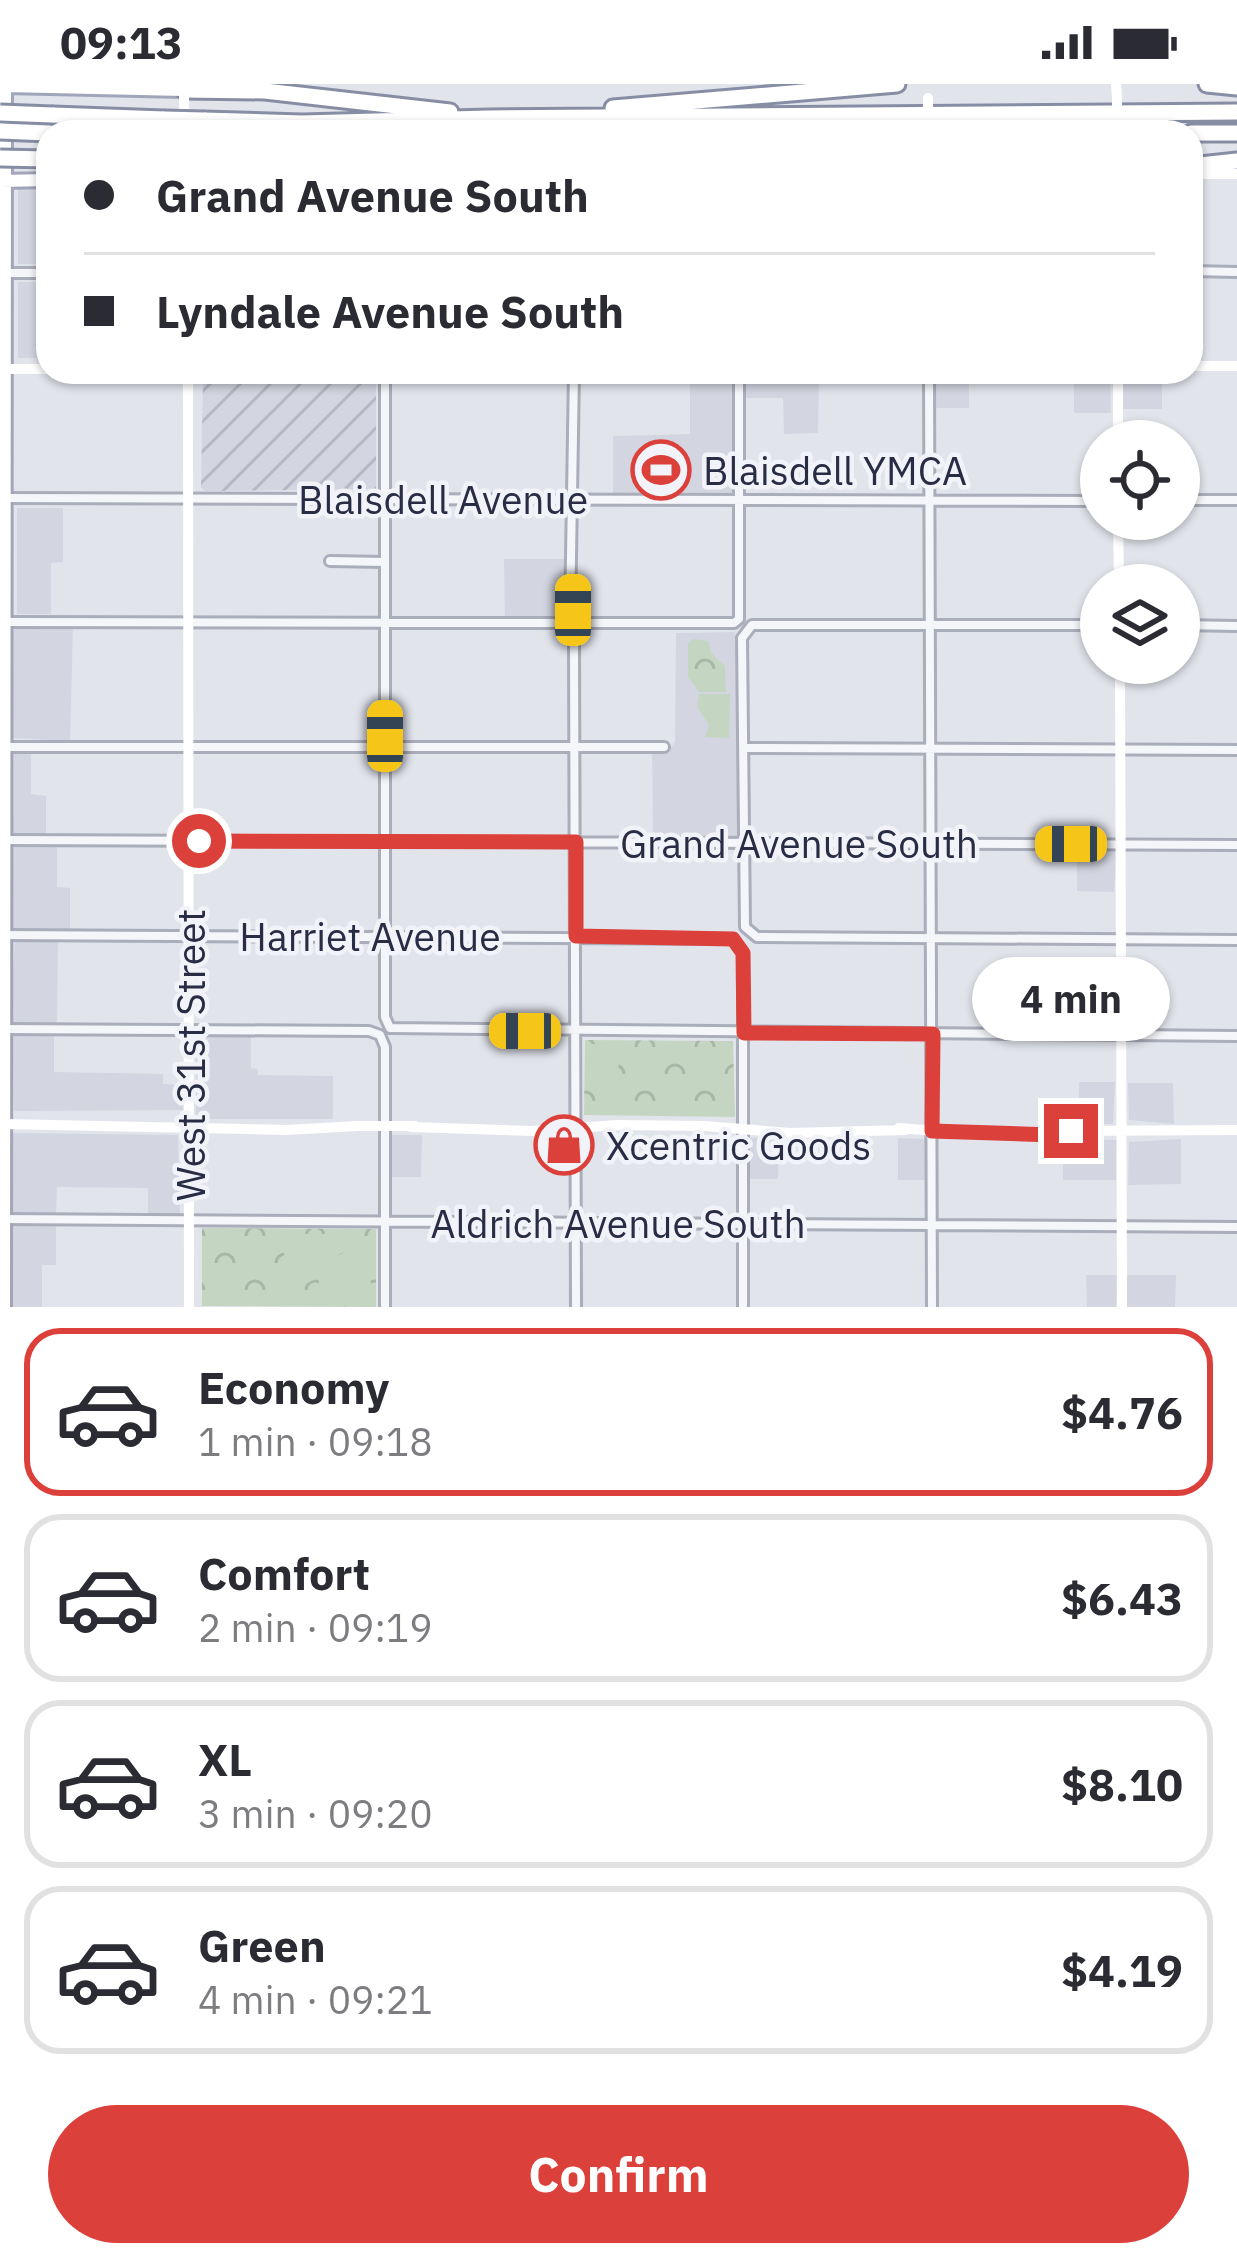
<!DOCTYPE html>
<meta charset="utf-8">
<style>
:root{--surface:#fff;--page:#f2f2f3;--text:#2b2b33;--muted:#7c7c81;--line:#e1e1e2;--accent:#dc403b}
body{margin:0;font-family:"IBM Plex Sans",sans-serif;background:var(--page);color:var(--text);height:100vh;display:flex;flex-direction:column;font-size:45px;white-space:nowrap}
*{box-sizing:border-box;margin:0}
p{font-size:39px;color:var(--muted)}
.icon{flex:none;width:66px;height:66px;fill:none;stroke:currentColor;stroke-width:2;stroke-linecap:round;stroke-linejoin:round}
.map{position:relative;height:1223px;overflow:hidden}
.drawer{display:flex;flex-direction:column;background:var(--surface);flex:1}
.drawer>*{flex:none}
.guide{position:absolute;left:36px;top:36px;width:1167px;height:264px;border-radius:36px;box-shadow:0 3px 9px #0004;display:grid;align-content:center;height:264px;padding:0 48px;background:var(--surface)}
.tools{position:absolute;left:1080px;top:336px;display:grid;gap:24px}
.tools a{display:grid;place-items:center;width:120px;height:120px;border-radius:50%;background:var(--surface);box-shadow:0 3px 9px #0004;font-size:60px}
.end{position:absolute;width:54px;height:54px;margin:-27px;border:15px solid #dc403b;background:#fff;box-shadow:0 0 0 6px #fff}
.from{border-radius:50%}
.bubble{position:absolute;height:84px;border-radius:42px;background:var(--surface);box-shadow:0 3px 9px #0004;font-size:39px;font-weight:700;line-height:84px;text-align:center}
.car{position:absolute;width:36px;height:72px;margin:-36px -18px;border-radius:15px;box-shadow:0 0 9px 3px #0007;background:linear-gradient(#f5c518 24%,#345 0 40%,#f5c518 0 76%,#345 0 86%,#f5c518 0)}
.guide b{display:flex;align-items:center;gap:42px;height:114px;font-size:45px}
.guide b+b{border-top:3px solid var(--line)}
.guide i{width:30px;height:30px;background:var(--text)}
ul{padding:21px 0 0;list-style:none}
li{display:flex;align-items:center;gap:36px;height:168px;margin:0 24px 18px;padding:0 24px;border:6px solid var(--line);border-radius:36px}
li div{flex:1}
li b{display:block;font-size:45px}
li em{font-style:normal;font-weight:700}
li.on{border-color:var(--accent)}
li>.icon{width:108px;height:108px;stroke-width:1.5}
.primary-button{display:flex;gap:24px;margin-top:auto;padding:24px 48px}
.primary-button a{flex:1;height:138px;border-radius:72px;background:var(--accent);color:#fff;font-size:48px;font-weight:700;line-height:138px;text-align:center}
.status{display:flex;justify-content:space-between;align-items:center;height:84px;padding:0 60px;background:var(--surface);direction:ltr}
.status svg{height:33px;fill:currentColor}
.map>svg:first-child{display:block}
.built{fill:#d3d6e1}
.industrial{fill:url(#industrial-furrows)}
.park{fill:url(#park-crowns)}
.pitch{fill:#c4d6c2}
.lines{fill:none;stroke-linecap:round;stroke-linejoin:round}
.street-casing{stroke:#aaadba;stroke-width:14}
.primary-casing{stroke:#a0a5b9;stroke-width:18}
.highway-casing{stroke:#878ea4;stroke-width:21}
.street{stroke:#f5f6f9;stroke-width:8}
.secondary{stroke:#fff;stroke-width:10}
.primary{stroke:#fff;stroke-width:12}
.highway{stroke:#fff;stroke-width:15}
.highway-bridge-casing{stroke:#878ea4;stroke-width:21;stroke-linecap:butt}
.secondary-bridge{stroke:#fff;stroke-width:10}
.highway-bridge{stroke:#fff;stroke-width:15}
.route{stroke:#dc403b;stroke-width:15}
.labels{text-anchor:middle;dominant-baseline:central;stroke-width:9;stroke-linejoin:round;paint-order:stroke}
.poi-label{font-size:39px;fill:#282d45;stroke:#f2f3f9;text-anchor:start}
.street-label{font-size:39px;fill:#282d45;stroke:#f2f3f9}
</style>
<div class="status"><b>09:13</b><svg viewBox="0 0 49 12"><path d="M0 12V9h3v3zM5 12V6h3v6zM10 12V3h3v9zM15 12V0h3v12zM26 1h20v11H26zM47 4h2v5h-2z"/></svg></div>
<div class="map">
<svg width="1237" height="1223" viewBox="0 0 1237 1223">
<defs>
<pattern id="industrial-furrows" width="10" height="10" patternUnits="userSpaceOnUse" patternTransform="scale(3)"><rect width="10" height="10" fill="#d3d6e1"/><path d="M-1 1l2-2M0 10L10 0M9 11l2-2" fill="none" stroke="#b5b8c2"/></pattern>
<pattern id="park-crowns" width="20" height="18" patternUnits="userSpaceOnUse" patternTransform="scale(3)"><rect width="20" height="18" fill="#c4d6c2"/><path d="M2 6a3 3 0 1 1 6 0M12 15a3 3 0 1 1 6 0" fill="none" stroke="#a8b8a8"/></pattern>
</defs>
<rect width="100%" height="100%" fill="#e2e4ec"/>
<path class="built" d="M 18,103 L 48,103 L 48,180 L 18,180 Z
M 18,198 L 48,198 L 48,274 L 18,274 Z
M 819,288 L 818,349 L 784,350 L 783,314 L 743,314 L 747,289 Z
M 969,288 L 969,324 L 933,324 L 934,290 Z
M 690,289 L 731,289 L 734,293 L 734,411 L 613,412 L 613,352 L 690,350 Z
M 1074,289 L 1110,292 L 1111,329 L 1074,329 Z
M 1162,289 L 1162,325 L 1123,325 L 1123,292 Z
M 17,424 L 63,424 L 63,478 L 51,479 L 51,530 L 17,530 Z
M 504,475 L 570,475 L 570,530 L 565,535 L 505,536 Z
M 21,542 L 73,543 L 70,657 L 11,654 L 14,560 L 11,551 L 15,543 Z
M 735,548 L 738,752 L 653,751 L 652,668 L 669,666 L 675,658 L 676,549 Z
M 14,668 L 31,668 L 31,710 L 46,712 L 46,752 L 13,751 Z
M 26,760 L 57,762 L 57,803 L 70,804 L 70,846 L 14,846 L 12,843 L 12,762 Z
M 1108,764 L 1117,768 L 1114,808 L 1077,807 L 1077,766 Z
M 15,855 L 58,855 L 57,942 L 10,938 Z
M 17,949 L 54,950 L 54,988 L 163,990 L 163,1000 L 182,1001 L 183,1026 L 14,1027 L 12,954 Z
M 196,951 L 251,951 L 251,984 L 257,985 L 258,991 L 333,992 L 333,1035 L 196,1035 Z
M 1079,998 L 1115,998 L 1113,1040 L 1079,1040 Z
M 1128,999 L 1173,999 L 1174,1040 L 1129,1036 Z
M 13,1049 L 178,1051 L 180,1131 L 148,1131 L 148,1104 L 57,1103 L 56,1130 L 12,1130 Z
M 390,1051 L 422,1051 L 421,1093 L 390,1093 Z
M 779,1053 L 778,1095 L 747,1095 L 748,1054 Z
M 898,1054 L 928,1055 L 927,1096 L 898,1096 Z
M 1063,1055 L 1117,1056 L 1116,1096 L 1063,1096 Z
M 1181,1055 L 1181,1100 L 1128,1101 L 1129,1058 Z
M 12,1139 L 56,1139 L 56,1181 L 42,1181 L 42,1223 L 13,1223 Z
M 1086,1191 L 1117,1191 L 1116,1223 L 1087,1223 Z
M 1127,1191 L 1176,1191 L 1175,1223 L 1125,1223 Z"/>
<path class="industrial" d="M 203,294 L 371,294 L 376,298 L 376,405 L 205,407 L 201,403 Z"/>
<path class="park" d="M 693,555 L 708,557 L 712,570 L 725,582 L 726,608 L 699,608 L 688,593 L 688,559 Z
M 585,956 L 733,957 L 735,1033 L 584,1031 Z
M 202,1144 L 376,1145 L 376,1223 L 202,1222 Z"/>
<path class="pitch" d="M 699,610 L 730,610 L 729,654 L 705,653 L 709,641 L 697,623 Z
M 592,960 L 621,961 L 621,977 L 614,991 L 596,995 L 585,988 L 586,965 Z
M 290,1150 L 339,1150 L 334,1173 L 353,1165 L 370,1163 L 371,1209 L 364,1216 L 318,1216 L 319,1193 L 302,1202 L 284,1204 L 284,1156 Z"/>
<g class="lines">
<g class="street-casing">
<path id="street" d="M 1191,187 L 1237,188
M 5,189 L 48,189
M 385,288 L 385,933 L 390,944 L 1237,952
M 929,288 L 932,1223
M 5,414 L 1101,417
M 1179,416 L 1237,416
M 330,477 L 385,478
M 4,538 L 561,539 L 570,535 L 574,288
M 1101,541 L 752,541 L 742,554 L 745,843 L 757,853 L 1237,856
M 1179,541 L 1237,542
M 1,663 L 664,663
M 743,664 L 1237,666
M 3,756 L 1237,761
M 1,851 L 733,855 L 743,869 L 743,1223
M 2,945 L 369,947 L 380,951 L 385,963 L 385,1223
M 3,1135 L 1237,1143
M 576,1223 L 574,555 L 585,539 L 734,539 L 739,535 L 739,288"/>
</g>
<g class="primary-casing">
<path id="primary" d="M 1,97 L 48,96
M 4,1223 L 5,2 L 184,6"/>
</g>
<g class="highway-casing">
<path id="highway" d="M 1207,0 L 1237,3
M 184,6 L 265,7 L 450,28
M 613,24 L 897,0
M 53,31 L 164,35
M 204,36 L 302,39 L 489,34 L 1237,28
M 1191,49 L 1237,49
M 1191,82 L 1237,77"/>
</g>
<use href="#street" class="street"/>
<path class="secondary" d="M 1116,0 L 1117,13
M 184,48 L 184,3
M 1191,90 L 1237,90
M 1191,282 L 1237,282
M 5,285 L 48,285
M 188,288 L 189,1223
M 1118,288 L 1118,357
M 1118,435 L 1119,501
M 1120,579 L 1122,1223
M 4,1040 L 287,1046 L 357,1042
M 355,1042 L 415,1042
M 411,1043 L 531,1047 L 618,1041 L 705,1042 L 790,1049 L 905,1046
M 899,1044 L 975,1050 L 1052,1051 L 1069,1047
M 1067,1047 L 1237,1046"/>
<use href="#primary" class="primary"/>
<use href="#highway" class="highway"/>
<g class="highway-bridge-casing">
<path id="highway-bridge" d="M 0,29 L 53,31
M 164,35 L 204,36
M 0,47 L 48,49
M 0,74 L 48,75"/>
</g>
<path class="secondary-bridge" d="M 1117,13 L 1117,43
M 928,48 L 928,14"/>
<use href="#highway-bridge" class="highway-bridge"/>
</g>
<g class="lines">
<path class="route" d="M 199,757 L 576,758 L 576,852 L 733,855 L 743,869 L 744,949 L 933,950 L 932,1047 L 1052,1051 L 1071,1047"/>
</g>
<defs>
<g id="stadium-ring" transform="scale(3)"><circle r="9.5" fill="#f2f3f9" stroke="#dc403b" stroke-width="1.5"/><path d="M0-5a6.5 5 0 1 0 0 10a6.5 5 0 1 0 0-10ZM-3.5-1.8h7v3.6h-7Z" fill="#dc403b"/></g>
<g id="shop-ring" transform="scale(3)"><circle r="9.5" fill="#f2f3f9" stroke="#dc403b" stroke-width="1.5"/><path d="M-5-2.5h2.3a2.7 3.5 0 0 1 5.4 0H5L5.5 6h-11ZM-1.5-2.5h3a1.5 2.3 0 0 0-3 0Z" fill="#dc403b"/></g>
</defs>
<g fill-rule="evenodd">
<use href="#stadium-ring" x="661" y="386"/>
<use href="#shop-ring" x="564" y="1061"/>
</g>
<g class="labels">
<g class="poi-label">
<text x="703" y="386">Blaisdell YMCA</text>
<text x="606" y="1061">Xcentric Goods</text>
</g>
<g class="street-label">
<text x="443" y="415">Blaisdell Avenue</text>
<text x="799" y="759">Grand Avenue South</text>
<text x="370" y="852">Harriet Avenue</text>
<text transform="translate(190 971) rotate(-90)">West 31st Street</text>
<text x="618" y="1139">Aldrich Avenue South</text>
</g>
</g>
</svg>
<div class="tools">
<a><svg class="icon" aria-label="locate" viewBox="0 0 24 24"><circle cx="12" cy="12" r="6"/><path d="M12 2v4M12 18v4M2 12h4M18 12h4"/></svg></a>
<a><svg class="icon" aria-label="layers" viewBox="0 0 24 24"><path d="M12 4l9 5-9 5-9-5zM3 14l9 5 9-5"/></svg></a>
</div>
<i class="end from" style="left:199px;top:757px"></i>
<i class="end" style="left:1071px;top:1047px"></i>
<div class="bubble" style="left:972px;top:873px;width:198px">4 min</div>
<i class="car" style="left:573px;top:526px;rotate:0deg"></i>
<i class="car" style="left:385px;top:652px;rotate:0deg"></i>
<i class="car" style="left:1071px;top:760px;rotate:270deg"></i>
<i class="car" style="left:525px;top:947px;rotate:270deg"></i>
<div class="guide">
<b><i class="from"></i>Grand Avenue South</b>
<b><i></i>Lyndale Avenue South</b>
</div>
</div>
<section class="drawer">
<ul>
<li class="on"><svg class="icon" aria-label="car" viewBox="0 0 24 24"><path d="M5 17H2v-5l4-1 3-4h7l3 4 3 1v5h-3M9 17h6M6 11h13"/><circle cx="7" cy="17" r="2"/><circle cx="17" cy="17" r="2"/></svg><div><b>Economy</b><p>1 min · 09:18</p></div><em>$4.76</em></li>
<li><svg class="icon" aria-label="car" viewBox="0 0 24 24"><path d="M5 17H2v-5l4-1 3-4h7l3 4 3 1v5h-3M9 17h6M6 11h13"/><circle cx="7" cy="17" r="2"/><circle cx="17" cy="17" r="2"/></svg><div><b>Comfort</b><p>2 min · 09:19</p></div><em>$6.43</em></li>
<li><svg class="icon" aria-label="car" viewBox="0 0 24 24"><path d="M5 17H2v-5l4-1 3-4h7l3 4 3 1v5h-3M9 17h6M6 11h13"/><circle cx="7" cy="17" r="2"/><circle cx="17" cy="17" r="2"/></svg><div><b>XL</b><p>3 min · 09:20</p></div><em>$8.10</em></li>
<li><svg class="icon" aria-label="car" viewBox="0 0 24 24"><path d="M5 17H2v-5l4-1 3-4h7l3 4 3 1v5h-3M9 17h6M6 11h13"/><circle cx="7" cy="17" r="2"/><circle cx="17" cy="17" r="2"/></svg><div><b>Green</b><p>4 min · 09:21</p></div><em>$4.19</em></li>
</ul>
<div class="primary-button"><a>Confirm</a></div>
</section>
